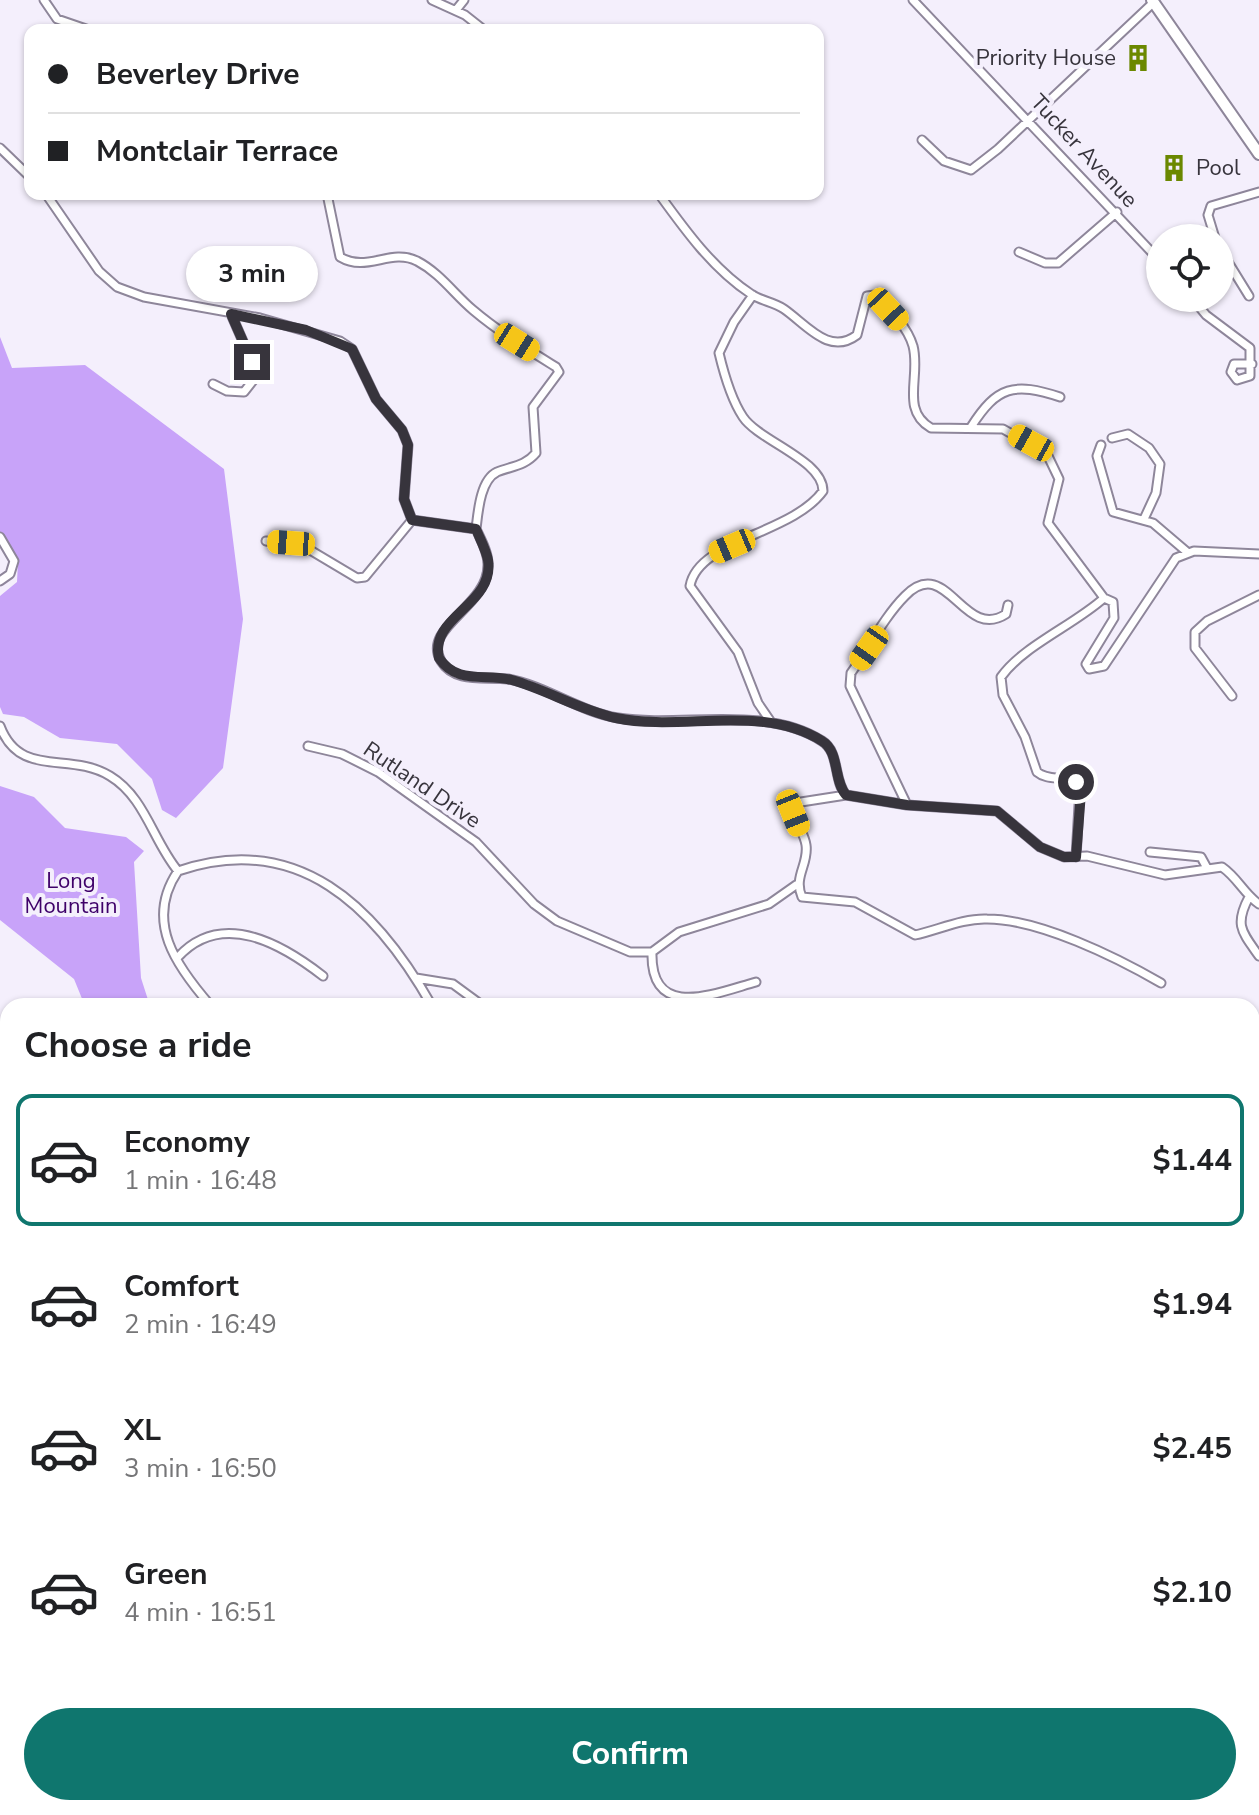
<!DOCTYPE html>
<meta charset="utf-8">
<style>
:root{--surface:#fff;--page:#f6f6f6;--text:#202124;--muted:#757577;--line:#e0e0e0;--accent:#0f766e}
body{margin:0;font-family:"Nunito Sans",sans-serif;background:var(--page);color:var(--text);height:100vh;display:flex;flex-direction:column;font-size:30px;white-space:nowrap}
*{box-sizing:border-box;margin:0}
p{font-size:26px;color:var(--muted)}
.icon{flex:none;width:44px;height:44px;fill:none;stroke:currentColor;stroke-width:2;stroke-linecap:round;stroke-linejoin:round}
.map{position:relative;flex:1;overflow:hidden}
.panel{position:absolute;left:0px;top:998px;width:1260px;height:818px;display:flex;flex-direction:column;background:var(--surface);border-radius:24px 24px 0 0;box-shadow:0 2px 6px #0004}
.panel>*{flex:none}
.top-card{position:absolute;left:24px;top:24px;width:800px;height:176px;border-radius:16px;box-shadow:0 2px 6px #0004;display:grid;align-content:center;height:176px;padding:0 24px;background:var(--surface)}
.controls{position:absolute;left:1146px;top:224px;display:grid;gap:16px}
.controls a{display:grid;place-items:center;width:88px;height:88px;border-radius:50%;background:var(--surface);box-shadow:0 2px 6px #0004;font-size:40px}
.end{position:absolute;width:36px;height:36px;margin:-18px;border:10px solid #37343c;background:#fff;box-shadow:0 0 0 4px #fff}
.from{border-radius:50%}
.bubble{position:absolute;height:56px;border-radius:28px;background:var(--surface);box-shadow:0 2px 6px #0004;font-size:26px;font-weight:700;line-height:56px;text-align:center}
.car{position:absolute;width:24px;height:48px;margin:-24px -12px;border-radius:10px;box-shadow:0 0 6px 2px #0007;background:linear-gradient(#f5c518 24%,#345 0 40%,#f5c518 0 76%,#345 0 86%,#f5c518 0)}
.top-card b{display:flex;align-items:center;gap:28px;height:76px;font-size:30px}
.top-card b+b{border-top:2px solid var(--line)}
.top-card i{width:20px;height:20px;background:var(--text)}
ul{padding:0;list-style:none}
li{display:flex;align-items:center;gap:24px;height:132px;margin:0 16px 12px;padding:0 8px;border:4px solid transparent;border-radius:16px}
li div{flex:1}
li b{display:block;font-size:30px}
li em{font-style:normal;font-weight:700}
li.on{border-color:var(--accent)}
li>.icon{width:72px;height:72px;stroke-width:1.5}
h2{padding:0 24px;font-size:36px;line-height:96px}
.primary-button{display:flex;gap:16px;margin-top:auto;padding:16px 24px}
.primary-button a{flex:1;height:92px;border-radius:48px;background:var(--accent);color:#fff;font-size:32px;font-weight:700;line-height:92px;text-align:center}
.map>svg:first-child{display:block}
.built{fill:#eadffc}
.forest{fill:#c8a3f9}
.lines{fill:none;stroke-linecap:round;stroke-linejoin:round}
.street-casing{stroke:#8e869a;stroke-width:11}
.secondary-casing{stroke:#8e869a;stroke-width:14}
.street{stroke:#fff;stroke-width:7}
.secondary{stroke:#fff;stroke-width:10}
.route{stroke:#37343c;stroke-width:10}
.labels{text-anchor:middle;dominant-baseline:central;stroke-width:8;stroke-linejoin:round;paint-order:stroke}
.poi-label{font-size:22px;fill:#37343c;stroke:#f4effc;text-anchor:end}
.street-label{font-size:22px;fill:#37343c;stroke:#f4effc}
.park-label{font-size:22px;fill:#3e0069;stroke:#f4effc}
</style>
<div class="map">
<svg width="1259" height="1815" viewBox="0 0 1259 1815">
<rect width="100%" height="100%" fill="#f4effc"/>
<path class="built" d="M 8,1479 L 8,1776 L 0,1773 L 0,1489 Z"/>
<path class="forest" d="M 0,337 L 12,368 L 85,365 L 224,469 L 243,619 L 223,768 L 176,818 L 162,810 L 152,779 L 117,744 L 60,738 L 24,717 L 3,714 L 0,707 L 0,596 L 17,582 L 18,561 L 0,537 Z
M 0,786 L 34,797 L 65,828 L 126,837 L 144,851 L 134,862 L 141,978 L 150,1006 L 85,1006 L 74,979 L 0,920 Z"/>
<g class="lines">
<g class="street-casing">
<path id="street" d="M 44,0 L 57,19 L 89,30
M 432,0 L 465,15 L 484,30
M 913,0 L 1160,261
M 456,10 L 464,0
M 922,140 L 944,161 L 971,170 L 998,149 L 1154,2
M 0,148 L 30,177
M 46,194 L 99,271 L 117,287 L 144,297 L 260,318 L 340,341 L 352,349 L 376,399 L 402,430 L 408,445 L 404,499 L 412,520 L 476,529 C 481,540 488,552 488,564 C 489,607 421,627 441,661 C 455,684 486,676 508,679 C 546,686 580,712 618,718 C 683,728 764,704 822,741 C 840,752 833,780 846,795 L 907,805 L 997,811 L 1040,847 L 1064,857 L 1087,856 L 1165,875 L 1222,867 C 1238,878 1244,894 1259,904
M 327,194 L 340,257 C 367,273 390,248 417,261 C 440,273 454,294 473,310 C 499,332 527,349 556,367 L 559,372 L 533,407 L 536,453 C 525,466 512,466 497,472 C 480,480 478,513 476,529
M 659,194 C 685,230 713,269 751,294 C 761,301 774,302 784,309 C 807,325 829,356 857,335 L 867,296 L 875,295 C 890,310 907,326 913,346 C 921,376 900,410 931,428 L 1003,429 L 1047,454 L 1059,479 L 1048,523 L 1104,598
M 1215,238 L 1208,215 L 1211,206 L 1259,192
M 1220,249 L 1249,296
M 1019,252 L 1045,263 L 1058,263 L 1117,212
M 753,295 L 734,322 L 719,353 C 724,374 731,399 743,417 C 759,441 823,460 823,491 C 792,534 698,540 690,586 L 738,652 L 758,703 L 771,722
M 1192,298 L 1206,315 L 1250,348 L 1250,376 L 1237,380 L 1231,372 L 1234,364 L 1252,364
M 213,384 L 227,391 L 244,392 L 255,378 L 252,362 L 231,314
M 971,427 C 997,386 1014,382 1060,397
M 1112,438 L 1128,434 L 1149,448 L 1160,464 L 1156,493 L 1144,519
M 1101,445 L 1097,456 L 1113,512 L 1153,523 L 1187,552
M 0,537 L 14,561 L 10,574 L 0,581
M 266,541 L 305,547 L 357,578 L 365,577 L 412,520
M 1232,696 L 1195,648 L 1195,632 L 1207,621 L 1259,595
M 0,726 C 20,779 69,751 110,776 C 145,797 153,841 178,871
M 308,746 L 342,754 L 378,772 L 476,842 L 534,904 L 557,921 L 630,952 L 652,952 L 679,932 L 769,904 L 796,885
M 846,795 L 801,802 L 795,806 C 792,820 804,831 806,845 C 809,864 793,877 802,897 L 855,902 L 915,935 C 938,930 963,918 987,919 C 1039,919 1116,957 1161,983
M 907,805 L 850,686 L 851,673 C 868,649 884,617 905,596 C 947,553 963,642 1006,614 L 1008,605
M 1150,852 L 1201,857 L 1207,868
M 1076,857 L 1080,788 C 1070,773 1050,783 1037,772 L 1025,737 L 1003,695 L 1001,677 C 1023,646 1074,625 1104,598 L 1113,602 L 1114,618 L 1086,664 L 1089,669 L 1104,666 L 1176,558 L 1194,551 L 1259,554
M 1249,897 C 1234,925 1242,932 1259,956
M 652,952 C 650,1022 716,993 756,982
M 178,957 C 222,909 282,944 323,976
M 416,978 L 453,984 L 483,1006
M 211,1006 C 176,966 144,921 178,871 C 298,830 376,907 432,1006
M 1252,1021 L 1259,1027
M 1252,1224 L 1259,1224
M 1252,1371 L 1259,1370
M 0,1489 L 8,1479
M 1252,1520 L 1259,1518
M 0,1803 L 8,1807
M 11,1808 L 28,1815
M 778,1808 L 782,1815
M 1103,1808 L 1103,1815
M 580,1810 L 587,1815
M 245,1815 L 248,1808
M 440,1815 L 443,1808
M 904,1815 L 910,1808
M 1048,1815 L 1048,1808"/>
</g>
<g class="secondary-casing">
<path id="secondary" d="M 1152,0 L 1259,154
M 0,1782 L 8,1786
M 63,1808 L 79,1815"/>
</g>
<use href="#street" class="street"/>
<use href="#secondary" class="secondary"/>
</g>
<g class="lines">
<path class="route" d="M 252,362 L 231,314 L 306,330 L 352,349 L 376,399 L 402,430 L 408,445 L 404,499 L 412,520 L 476,529 C 480,539 486,550 488,560 C 495,605 429,616 439,658 C 457,685 485,673 512,680 C 547,690 580,710 616,718 C 682,732 761,703 822,741 C 840,752 833,780 846,795 L 907,805 L 997,811 L 1040,847 L 1064,857 L 1076,857 L 1081,792 L 1076,782"/>
</g>
<defs>
<g id="building-bare" transform="scale(2.16)"><path d="M-4-6H4V6H1V3H-1V6H-4ZM-2.5-4.3h1.7v1.8h-1.7ZM.8-4.3h1.7v1.8H.8ZM-2.5-1h1.7V.8h-1.7ZM.8-1h1.7V.8H.8Z" fill="#6b8800" stroke="#f4effc" stroke-width="2.5" paint-order="stroke"/></g>
</defs>
<g fill-rule="evenodd">
<use href="#building-bare" x="1138" y="58"/>
<use href="#building-bare" x="1174" y="168"/>
</g>
<g class="labels">
<g class="poi-label">
<text x="1116" y="58">Priority House</text>
<text x="1196" y="168" text-anchor="start">Pool</text>
</g>
<g class="street-label">
<text transform="translate(1084 151) rotate(47)">Tucker Avenue</text>
<text transform="translate(422 785) rotate(34)">Rutland Drive</text>
</g>
<g class="park-label">
<text x="71" y="881">Long<tspan x="71" dy="25">Mountain</tspan></text>
</g>
</g>
</svg>
<div class="controls">
<a><svg class="icon" aria-label="locate" viewBox="0 0 24 24"><circle cx="12" cy="12" r="6"/><path d="M12 2v4M12 18v4M2 12h4M18 12h4"/></svg></a>
</div>
<i class="end from" style="left:1076px;top:782px"></i>
<i class="end" style="left:252px;top:362px"></i>
<div class="bubble" style="left:186px;top:246px;width:132px">3 min</div>
<i class="car" style="left:888px;top:309px;rotate:137deg"></i>
<i class="car" style="left:517px;top:342px;rotate:122deg"></i>
<i class="car" style="left:1031px;top:443px;rotate:299deg"></i>
<i class="car" style="left:291px;top:543px;rotate:274deg"></i>
<i class="car" style="left:732px;top:546px;rotate:247deg"></i>
<i class="car" style="left:869px;top:648px;rotate:215deg"></i>
<i class="car" style="left:793px;top:813px;rotate:158deg"></i>
<div class="top-card">
<b><i class="from"></i>Beverley Drive</b>
<b><i></i>Montclair Terrace</b>
</div>
<section class="panel">
<h2>Choose a ride</h2>
<ul>
<li class="on"><svg class="icon" aria-label="car" viewBox="0 0 24 24"><path d="M5 17H2v-5l4-1 3-4h7l3 4 3 1v5h-3M9 17h6M6 11h13"/><circle cx="7" cy="17" r="2"/><circle cx="17" cy="17" r="2"/></svg><div><b>Economy</b><p>1 min · 16:48</p></div><em>$1.44</em></li>
<li><svg class="icon" aria-label="car" viewBox="0 0 24 24"><path d="M5 17H2v-5l4-1 3-4h7l3 4 3 1v5h-3M9 17h6M6 11h13"/><circle cx="7" cy="17" r="2"/><circle cx="17" cy="17" r="2"/></svg><div><b>Comfort</b><p>2 min · 16:49</p></div><em>$1.94</em></li>
<li><svg class="icon" aria-label="car" viewBox="0 0 24 24"><path d="M5 17H2v-5l4-1 3-4h7l3 4 3 1v5h-3M9 17h6M6 11h13"/><circle cx="7" cy="17" r="2"/><circle cx="17" cy="17" r="2"/></svg><div><b>XL</b><p>3 min · 16:50</p></div><em>$2.45</em></li>
<li><svg class="icon" aria-label="car" viewBox="0 0 24 24"><path d="M5 17H2v-5l4-1 3-4h7l3 4 3 1v5h-3M9 17h6M6 11h13"/><circle cx="7" cy="17" r="2"/><circle cx="17" cy="17" r="2"/></svg><div><b>Green</b><p>4 min · 16:51</p></div><em>$2.10</em></li>
</ul>
<div class="primary-button"><a>Confirm</a></div>
</section>
</div>
